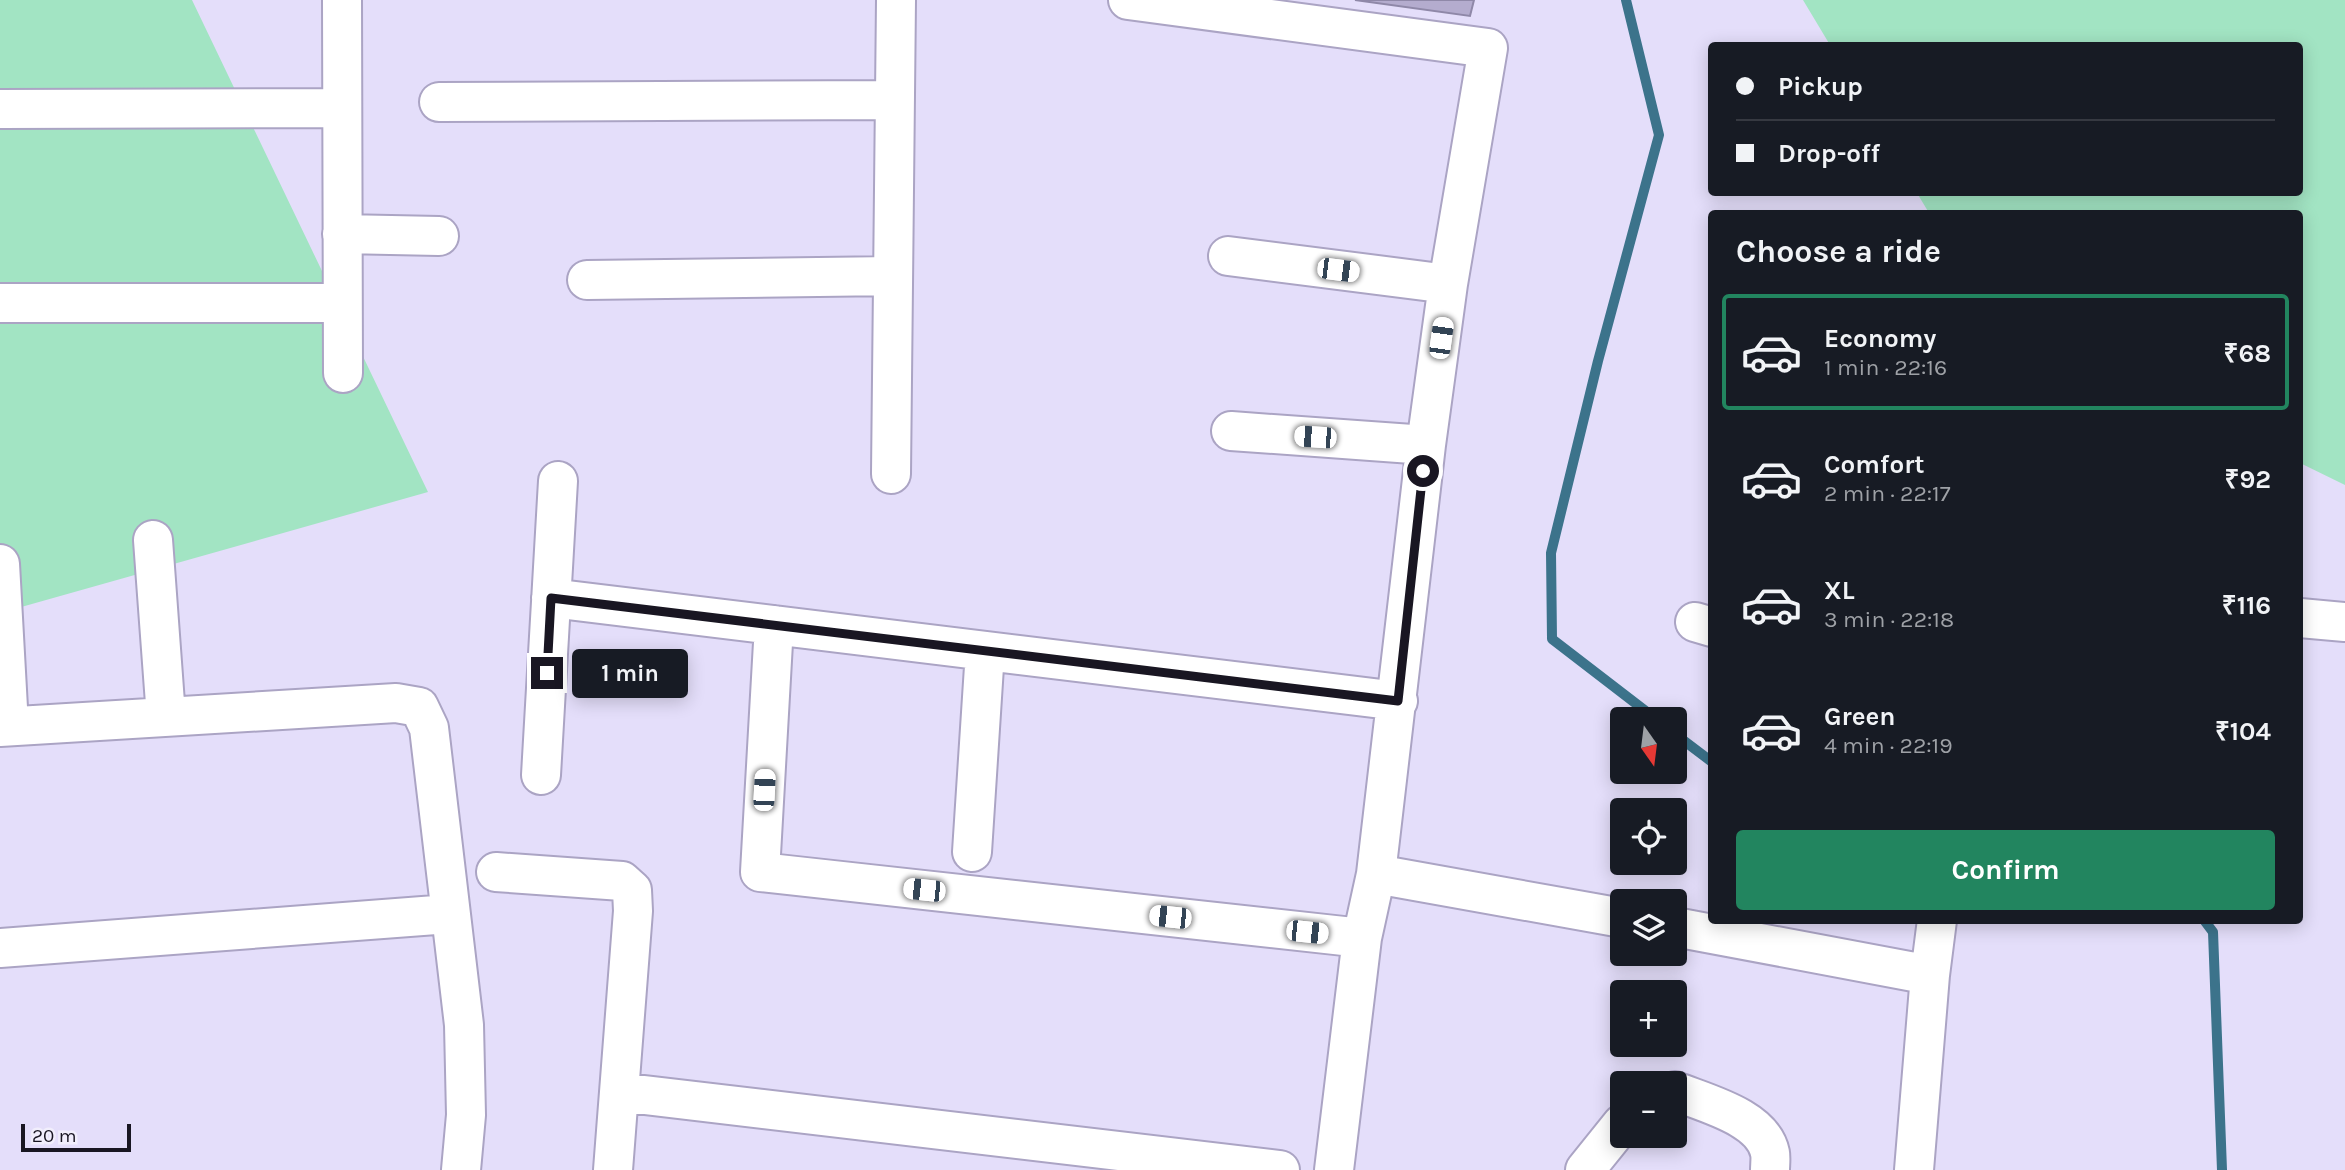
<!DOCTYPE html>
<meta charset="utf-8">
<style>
:root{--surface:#171b24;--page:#242831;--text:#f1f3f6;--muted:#9ea1a6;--line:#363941;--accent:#22855f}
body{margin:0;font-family:Karla,sans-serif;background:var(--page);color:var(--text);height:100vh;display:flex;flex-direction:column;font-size:26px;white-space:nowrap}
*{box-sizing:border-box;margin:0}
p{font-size:23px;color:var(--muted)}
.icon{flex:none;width:38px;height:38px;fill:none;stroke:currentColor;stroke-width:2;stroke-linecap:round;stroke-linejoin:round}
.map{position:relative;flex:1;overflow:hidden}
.panel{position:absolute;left:1708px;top:210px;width:595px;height:714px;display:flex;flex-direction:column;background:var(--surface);border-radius:7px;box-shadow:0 4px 18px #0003}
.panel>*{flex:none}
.guide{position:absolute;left:1708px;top:42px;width:595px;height:154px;border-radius:7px;box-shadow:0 4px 18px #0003;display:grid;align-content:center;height:154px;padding:0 28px;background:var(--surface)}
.needle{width:46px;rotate:166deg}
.fabs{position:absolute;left:1610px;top:707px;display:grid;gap:14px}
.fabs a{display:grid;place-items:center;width:77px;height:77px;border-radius:7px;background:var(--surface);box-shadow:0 4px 18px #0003;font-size:35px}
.scale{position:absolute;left:21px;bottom:18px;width:110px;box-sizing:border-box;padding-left:7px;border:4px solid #191622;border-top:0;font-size:19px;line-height:24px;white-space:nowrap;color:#191622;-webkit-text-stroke:5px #f1eefc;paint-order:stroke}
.end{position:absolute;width:32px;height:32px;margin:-16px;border:9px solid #191622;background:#fff;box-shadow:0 0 0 4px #fff}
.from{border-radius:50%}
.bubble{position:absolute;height:49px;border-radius:7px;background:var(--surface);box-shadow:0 4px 18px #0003;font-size:23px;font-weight:700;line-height:49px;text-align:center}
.car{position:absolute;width:21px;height:42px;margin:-21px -10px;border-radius:9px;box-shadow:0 0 5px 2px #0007;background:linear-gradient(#fff 24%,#345 0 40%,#fff 0 76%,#345 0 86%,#fff 0)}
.guide b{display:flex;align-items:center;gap:24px;height:66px;font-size:26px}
.guide b+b{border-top:2px solid var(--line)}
.guide i{width:18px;height:18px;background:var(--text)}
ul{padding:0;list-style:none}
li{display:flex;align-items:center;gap:21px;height:116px;margin:0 14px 10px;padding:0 14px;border:4px solid transparent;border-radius:7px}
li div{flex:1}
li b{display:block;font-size:26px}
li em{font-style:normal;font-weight:700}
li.on{border-color:var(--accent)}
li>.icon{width:63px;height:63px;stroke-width:1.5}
h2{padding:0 28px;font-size:32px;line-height:84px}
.action{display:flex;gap:14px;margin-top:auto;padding:14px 28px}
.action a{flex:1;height:80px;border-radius:7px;background:var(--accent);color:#fff;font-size:28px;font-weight:700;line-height:80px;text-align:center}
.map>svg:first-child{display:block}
.green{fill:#a2e4c3}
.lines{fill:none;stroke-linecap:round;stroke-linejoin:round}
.stream{stroke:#3c738b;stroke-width:10}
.building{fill:#b4acce;stroke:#8f88a8;stroke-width:2}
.minor-casing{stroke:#aba4c4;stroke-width:42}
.minor{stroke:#fff;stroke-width:38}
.route{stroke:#191622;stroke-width:9}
</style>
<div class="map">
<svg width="2345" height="1170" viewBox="0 0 2345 1170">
<rect width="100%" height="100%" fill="#e4defa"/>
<path class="green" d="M 0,0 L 192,0 L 428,492 L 0,613 Z
M 1803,0 L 2345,0 L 2345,485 L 2300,463 L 2300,214 L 1929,213 L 1917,193 L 2300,192 L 2300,46 L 1830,45 Z"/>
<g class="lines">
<path class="stream" d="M 1626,0 L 1659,135 L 1598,361 L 1551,553 L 1552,639 L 1656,719
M 1675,734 L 1712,762
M 2204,920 L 2213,932 L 2222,1170"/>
</g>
<path class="building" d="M 1355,0 L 1474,0 L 1470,16 Z"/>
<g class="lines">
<g class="minor-casing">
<path id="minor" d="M 342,0 L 343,373
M 1128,0 L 1488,48 L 1448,284 L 1426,445 L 1376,874 L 1362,938 L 1334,1170
M 439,102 L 895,100
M 0,109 L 342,108
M 342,234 L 439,236
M 1228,256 L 1448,284
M 587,280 L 893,276
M 0,303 L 342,303
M 1231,431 L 1426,445
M 891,474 L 896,0
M 153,540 L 166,717
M 0,564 L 9,726
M 551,598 L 1398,701
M 2300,618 L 2345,622
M 1695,622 L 1712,627
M 774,625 L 760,872 L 1362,938
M 0,727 L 396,703 L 419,707 L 429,728 L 464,1025 L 466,1115 L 461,1170
M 541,775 L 558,481
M 972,852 L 985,651
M 496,872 L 622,881 L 632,890 L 633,911 L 613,1170
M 1376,874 L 1622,918
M 1675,927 L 1930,975
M 0,948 L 449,914
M 1675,1091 C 1704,1103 1763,1117 1770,1153 C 1771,1158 1770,1165 1770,1170
M 619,1092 L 1280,1170
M 1585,1170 L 1622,1124
M 1914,1170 L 1930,975 L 1937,920"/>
</g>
<use href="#minor" class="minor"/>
</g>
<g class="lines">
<path class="route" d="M 547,673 L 551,598 L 1398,701 L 1423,471"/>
</g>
</svg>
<div class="fabs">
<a><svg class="needle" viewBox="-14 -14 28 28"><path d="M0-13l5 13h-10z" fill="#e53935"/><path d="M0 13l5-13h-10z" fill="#9ea1a6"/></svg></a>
<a><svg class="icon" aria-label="locate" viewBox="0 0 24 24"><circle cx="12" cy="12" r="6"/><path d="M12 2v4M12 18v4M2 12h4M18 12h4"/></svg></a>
<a><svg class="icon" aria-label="layers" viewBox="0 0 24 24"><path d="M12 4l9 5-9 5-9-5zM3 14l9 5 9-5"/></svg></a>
<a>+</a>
<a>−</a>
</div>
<div class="scale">20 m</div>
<i class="end from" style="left:1423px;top:471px"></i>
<i class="end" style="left:547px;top:673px"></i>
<div class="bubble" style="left:572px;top:649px;width:116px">1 min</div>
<i class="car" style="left:1338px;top:270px;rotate:97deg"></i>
<i class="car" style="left:1441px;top:338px;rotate:8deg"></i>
<i class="car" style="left:1315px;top:437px;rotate:274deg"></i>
<i class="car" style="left:764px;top:790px;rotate:3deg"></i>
<i class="car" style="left:924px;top:890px;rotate:276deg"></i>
<i class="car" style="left:1170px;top:917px;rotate:276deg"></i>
<i class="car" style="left:1307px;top:932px;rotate:96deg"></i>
<div class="guide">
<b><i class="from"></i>Pickup</b>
<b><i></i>Drop-off</b>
</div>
<section class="panel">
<h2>Choose a ride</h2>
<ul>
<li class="on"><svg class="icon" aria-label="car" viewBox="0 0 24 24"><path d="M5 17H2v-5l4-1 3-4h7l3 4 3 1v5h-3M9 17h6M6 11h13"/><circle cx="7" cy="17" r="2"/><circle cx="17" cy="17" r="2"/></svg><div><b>Economy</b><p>1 min · 22:16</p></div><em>₹68</em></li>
<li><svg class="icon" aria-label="car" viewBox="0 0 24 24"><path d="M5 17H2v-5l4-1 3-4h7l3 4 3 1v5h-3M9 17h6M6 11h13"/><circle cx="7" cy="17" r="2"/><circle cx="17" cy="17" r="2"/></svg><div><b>Comfort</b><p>2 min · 22:17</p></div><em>₹92</em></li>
<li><svg class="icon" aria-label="car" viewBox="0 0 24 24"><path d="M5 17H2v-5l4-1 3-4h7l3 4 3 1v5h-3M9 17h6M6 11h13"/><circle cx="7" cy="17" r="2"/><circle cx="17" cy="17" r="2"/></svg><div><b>XL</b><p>3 min · 22:18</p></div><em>₹116</em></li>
<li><svg class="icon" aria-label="car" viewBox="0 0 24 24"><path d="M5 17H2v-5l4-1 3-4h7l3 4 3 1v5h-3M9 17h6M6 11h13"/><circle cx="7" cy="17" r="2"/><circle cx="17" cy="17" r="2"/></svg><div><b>Green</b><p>4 min · 22:19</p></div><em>₹104</em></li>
</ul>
<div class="action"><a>Confirm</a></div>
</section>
</div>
